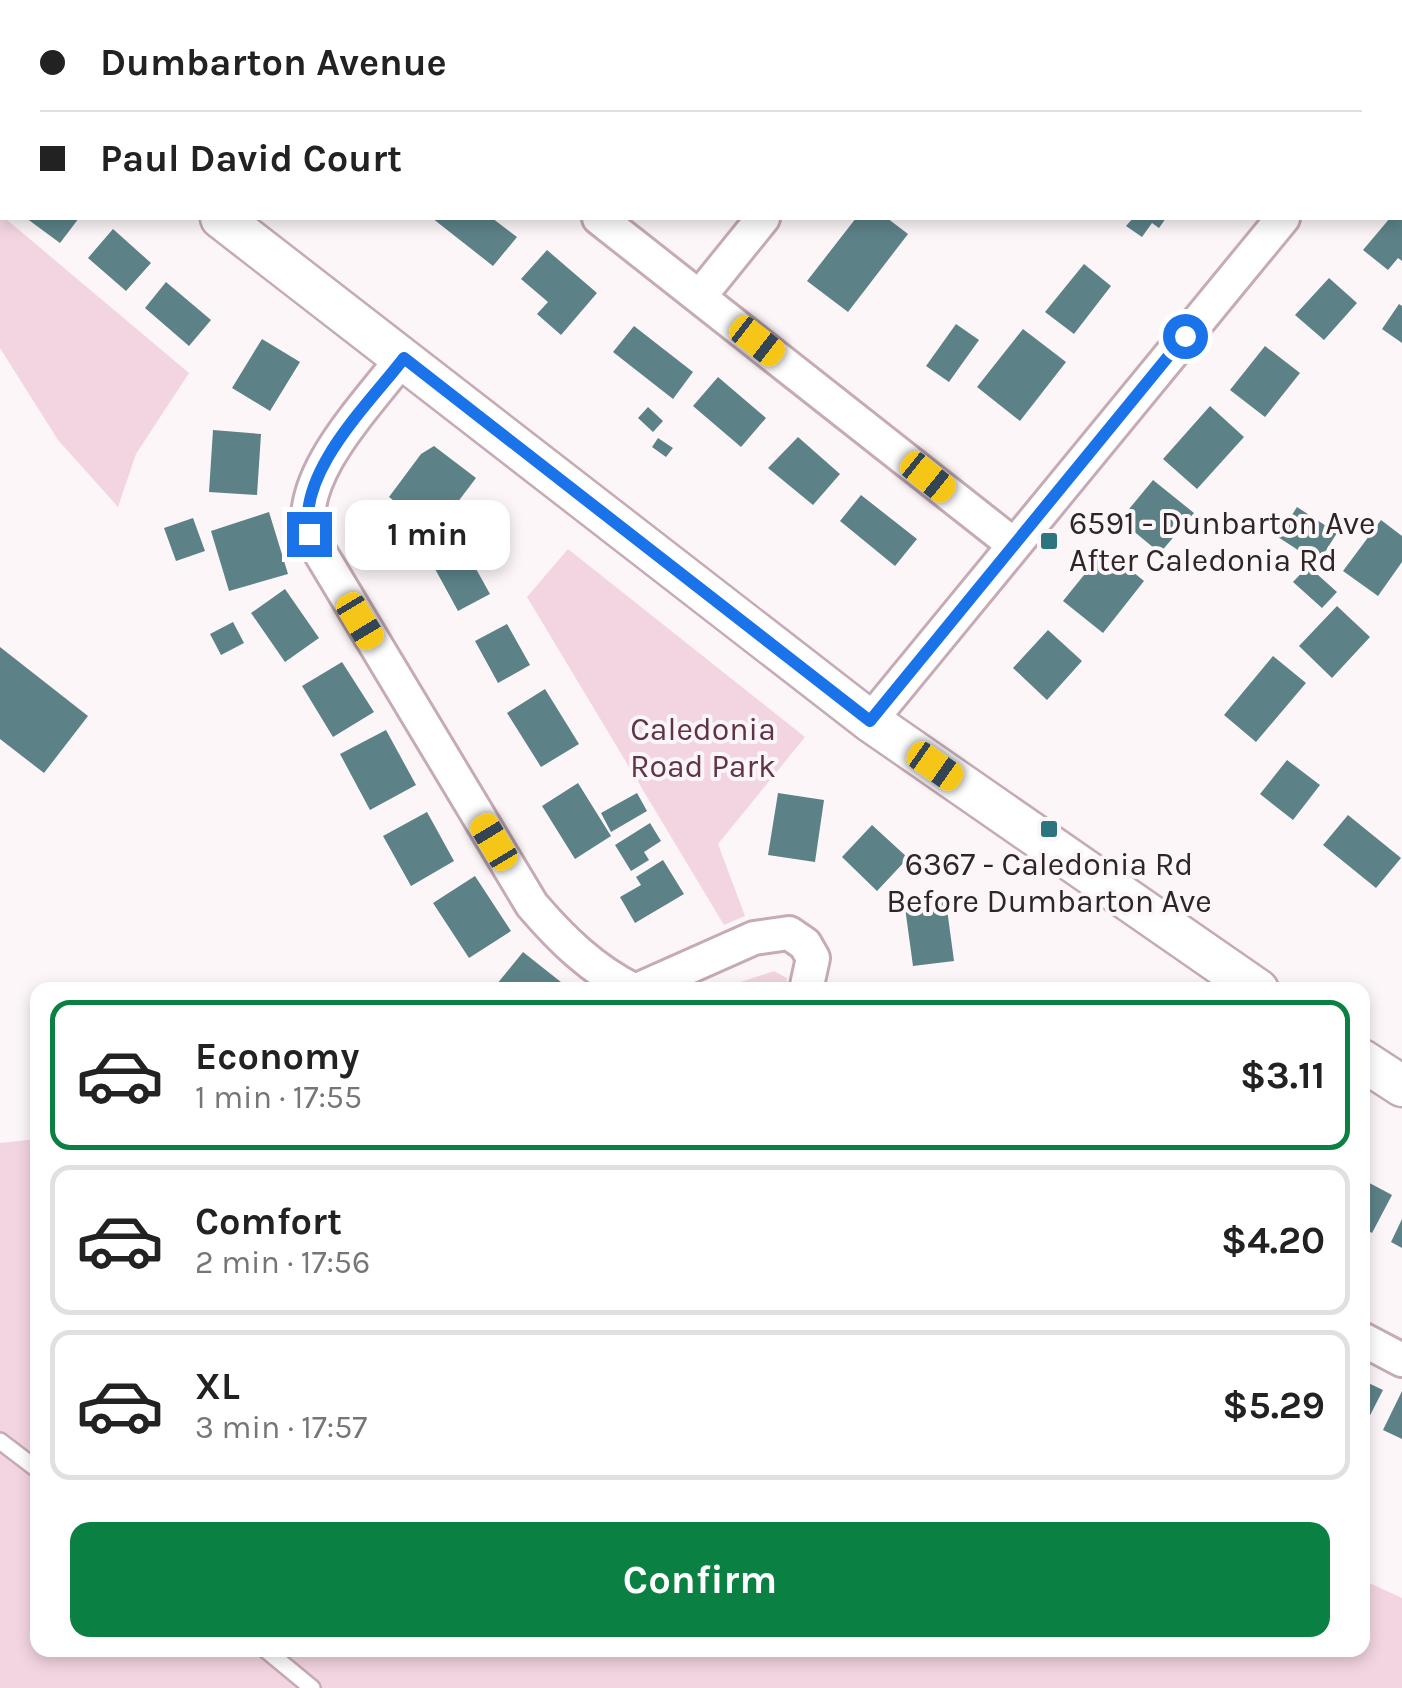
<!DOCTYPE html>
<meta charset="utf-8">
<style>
:root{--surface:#fff;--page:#f6f6f6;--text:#222;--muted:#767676;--line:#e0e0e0;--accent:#0b8043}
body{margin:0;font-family:Karla,sans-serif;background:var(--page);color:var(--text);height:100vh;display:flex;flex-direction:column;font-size:38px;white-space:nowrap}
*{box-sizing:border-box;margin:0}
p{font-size:32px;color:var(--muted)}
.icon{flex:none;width:55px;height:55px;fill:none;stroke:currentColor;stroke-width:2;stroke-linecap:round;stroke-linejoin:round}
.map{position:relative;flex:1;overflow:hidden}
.side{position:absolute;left:30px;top:982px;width:1340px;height:675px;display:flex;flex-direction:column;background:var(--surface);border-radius:20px;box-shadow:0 5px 15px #0003}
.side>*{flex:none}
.hud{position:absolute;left:0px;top:0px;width:1402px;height:220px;box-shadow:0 5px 15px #0003;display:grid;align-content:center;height:220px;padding:0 40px;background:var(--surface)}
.end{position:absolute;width:45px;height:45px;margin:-22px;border:12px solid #1a73e8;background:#fff;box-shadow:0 0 0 5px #fff}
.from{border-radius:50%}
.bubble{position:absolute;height:70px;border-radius:20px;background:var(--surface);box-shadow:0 5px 15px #0003;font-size:32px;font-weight:700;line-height:70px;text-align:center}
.car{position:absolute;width:30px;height:60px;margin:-30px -15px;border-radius:12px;box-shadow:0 0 8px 2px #0007;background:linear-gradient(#f5c518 24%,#345 0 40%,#f5c518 0 76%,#345 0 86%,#f5c518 0)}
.hud b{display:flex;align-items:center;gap:35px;height:95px;font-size:38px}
.hud b+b{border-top:2px solid var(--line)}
.hud i{width:25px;height:25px;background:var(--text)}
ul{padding:18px 0 0;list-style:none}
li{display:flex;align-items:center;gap:30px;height:150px;margin:0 20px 15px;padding:0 20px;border:5px solid var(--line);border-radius:20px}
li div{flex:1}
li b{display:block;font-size:38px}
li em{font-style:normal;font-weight:700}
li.on{border-color:var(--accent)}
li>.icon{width:90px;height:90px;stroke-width:1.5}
.button{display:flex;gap:20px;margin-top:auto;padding:20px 40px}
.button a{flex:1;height:115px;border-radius:20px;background:var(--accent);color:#fff;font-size:40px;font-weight:700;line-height:115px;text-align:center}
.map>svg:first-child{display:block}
.green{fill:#f3d5e1}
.building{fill:#5c8288}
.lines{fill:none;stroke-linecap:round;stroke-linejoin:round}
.service-casing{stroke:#c6aab5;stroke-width:20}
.minor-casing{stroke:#c6aab5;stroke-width:38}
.tertiary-casing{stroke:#c6aab5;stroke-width:45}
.service{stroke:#fff;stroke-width:15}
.minor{stroke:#fff;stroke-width:32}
.tertiary{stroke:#fff;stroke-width:40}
.route{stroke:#1a73e8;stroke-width:12}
.poi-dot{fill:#2c747e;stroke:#fcf6f8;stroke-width:4}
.labels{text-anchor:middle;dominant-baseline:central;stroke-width:8;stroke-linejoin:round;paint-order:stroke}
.poi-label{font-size:32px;fill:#2f2529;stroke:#fcf6f8;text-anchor:start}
.park-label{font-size:32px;fill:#613248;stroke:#fcf6f8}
</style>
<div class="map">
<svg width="1402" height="1688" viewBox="0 0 1402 1688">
<rect width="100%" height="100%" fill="#fcf6f8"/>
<path class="green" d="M 51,0 L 206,0 L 49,2 Z
M 0,214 L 189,373 L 136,454 L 118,507 L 58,440 L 0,348 Z
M 568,549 L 805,737 L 718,844 L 745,916 L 724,925 L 527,597 Z
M 774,971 L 787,978 L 786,990 L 716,990 Z
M 37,1139 L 38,1650 L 1362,1650 L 1363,1580 L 1402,1598 L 1402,1688 L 0,1688 L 0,1143 Z"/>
<path class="building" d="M 26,218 L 79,218 L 60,243 Z
M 432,218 L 492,218 L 517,237 L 493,266 Z
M 856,218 L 887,218 L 908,234 L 848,312 L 807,281 Z
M 1133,218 L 1166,218 L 1159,228 L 1152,223 L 1142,237 L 1126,226 Z
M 1390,218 L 1402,218 L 1402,261 L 1398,258 L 1388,270 L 1363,250 Z
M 113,229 L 151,263 L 126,291 L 88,258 Z
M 547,250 L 597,293 L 561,335 L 537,314 L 548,302 L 521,279 Z
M 1084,264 L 1111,286 L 1074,334 L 1045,312 Z
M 1329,278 L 1357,303 L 1324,340 L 1295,315 Z
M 166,282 L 211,320 L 189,346 L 145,308 Z
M 1399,304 L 1402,306 L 1402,343 L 1382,329 Z
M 956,324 L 979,340 L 949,382 L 926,366 Z
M 634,326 L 693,372 L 673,399 L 613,352 Z
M 1023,329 L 1066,362 L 1020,421 L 977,387 Z
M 262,339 L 300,362 L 270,411 L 232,388 Z
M 1265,346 L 1300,373 L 1265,417 L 1230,390 Z
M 718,377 L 766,418 L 741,447 L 693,406 Z
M 1210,406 L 1244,437 L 1197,489 L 1163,459 Z
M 648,407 L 663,421 L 653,432 L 638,418 Z
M 213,430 L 261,434 L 257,495 L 209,492 Z
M 798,437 L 840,474 L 813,505 L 768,468 Z
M 658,438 L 673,448 L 666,457 L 652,447 Z
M 434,446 L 476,478 L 435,532 L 389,497 L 421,454 Z
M 1153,480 L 1194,513 L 1160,553 L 1120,520 Z
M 861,495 L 917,539 L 895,566 L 840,521 Z
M 1297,507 L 1337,533 L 1318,563 L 1278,537 Z
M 269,512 L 288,574 L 229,591 L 211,531 Z
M 193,518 L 205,551 L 176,561 L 164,528 Z
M 1381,520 L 1402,536 L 1402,562 L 1378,596 L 1343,571 Z
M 465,549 L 490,594 L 458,611 L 434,567 Z
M 1105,549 L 1144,581 L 1103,633 L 1063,601 Z
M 1308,566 L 1337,592 L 1322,608 L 1293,582 Z
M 285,589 L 319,638 L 285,662 L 251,613 Z
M 1337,606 L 1370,637 L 1332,678 L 1299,646 Z
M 233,622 L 244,643 L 221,655 L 210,634 Z
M 507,624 L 530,665 L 498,683 L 475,641 Z
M 1048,630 L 1082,661 L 1047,700 L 1013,668 Z
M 0,647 L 88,716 L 44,773 L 0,739 Z
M 1273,656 L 1306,683 L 1256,742 L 1224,715 Z
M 342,662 L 374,712 L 333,737 L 302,686 Z
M 545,689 L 579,744 L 541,767 L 507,713 Z
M 386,730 L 416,785 L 370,810 L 340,754 Z
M 1287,760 L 1320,785 L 1293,820 L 1260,794 Z
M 578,783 L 611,836 L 575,859 L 542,806 Z
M 637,793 L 647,811 L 611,832 L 601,813 Z
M 778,793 L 824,800 L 815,862 L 768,855 Z
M 427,812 L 454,861 L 411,886 L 383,836 Z
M 1348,815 L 1401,858 L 1376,888 L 1323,845 Z
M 650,823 L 661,841 L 644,852 L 649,860 L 631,871 L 615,845 Z
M 872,825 L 908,858 L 877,891 L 842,857 Z
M 663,860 L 684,894 L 635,923 L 620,897 L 641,885 L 636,877 Z
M 475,876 L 511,931 L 469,958 L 433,903 Z
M 945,894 L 954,961 L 913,966 L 904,900 Z
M 523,952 L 571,990 L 492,990 Z
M 1362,1179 L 1392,1195 L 1372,1233 L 1362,1228 Z
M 1402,1219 L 1402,1248 L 1391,1242 Z
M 1362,1380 L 1383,1390 L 1362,1431 Z
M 1402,1391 L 1402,1439 L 1383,1430 Z"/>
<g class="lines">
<g class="service-casing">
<path id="service" d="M 0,1441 L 38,1470
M 266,1650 L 312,1688"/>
</g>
<g class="minor-casing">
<path id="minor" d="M 448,2 L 450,0
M 937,2 L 939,0
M 1400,72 L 1402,70
M 1400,148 L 1402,150
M 599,218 L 1014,545
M 700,296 L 763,218
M 403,357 C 368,405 298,472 309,534 L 532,905 C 562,940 592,969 633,990
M 870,721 L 1283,218
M 637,990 L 754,938 L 789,933 L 805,944 L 813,958 L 806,990
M 1362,1339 L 1402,1360"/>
</g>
<g class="tertiary-casing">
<path id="tertiary" d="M 0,46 L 2,48
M 221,218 L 870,721 L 1258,990
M 1362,1060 L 1402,1086"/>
</g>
<use href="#service" class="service"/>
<use href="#minor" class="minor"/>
<use href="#tertiary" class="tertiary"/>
</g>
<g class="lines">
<path class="route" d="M 309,534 C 297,472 368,405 404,358 L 870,721 L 1185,336"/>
</g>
<g class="poi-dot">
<rect x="1039" y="531" width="20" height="20" rx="5"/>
<rect x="1039" y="819" width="20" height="20" rx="5"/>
</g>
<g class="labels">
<g class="poi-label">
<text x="1069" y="523">6591 - Dunbarton Ave<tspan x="1069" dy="37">After Caledonia Rd</tspan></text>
<text x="1049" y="864" text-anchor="middle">6367 - Caledonia Rd<tspan x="1049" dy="37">Before Dumbarton Ave</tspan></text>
</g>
<g class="park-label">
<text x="703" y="729">Caledonia<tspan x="703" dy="37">Road Park</tspan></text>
</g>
</g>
</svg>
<i class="end from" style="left:1185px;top:336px"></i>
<i class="end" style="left:309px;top:534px"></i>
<div class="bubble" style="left:345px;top:500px;width:165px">1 min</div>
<i class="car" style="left:757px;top:341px;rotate:128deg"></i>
<i class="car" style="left:928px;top:477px;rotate:129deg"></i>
<i class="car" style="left:360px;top:621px;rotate:149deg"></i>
<i class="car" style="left:935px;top:766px;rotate:125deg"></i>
<i class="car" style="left:494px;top:842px;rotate:329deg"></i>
<div class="hud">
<b><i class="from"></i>Dumbarton Avenue</b>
<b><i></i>Paul David Court</b>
</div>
<section class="side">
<ul>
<li class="on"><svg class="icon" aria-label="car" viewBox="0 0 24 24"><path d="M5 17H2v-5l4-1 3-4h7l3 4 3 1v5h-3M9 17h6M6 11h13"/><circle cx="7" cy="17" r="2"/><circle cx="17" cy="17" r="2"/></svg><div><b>Economy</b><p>1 min · 17:55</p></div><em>$3.11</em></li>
<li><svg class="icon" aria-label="car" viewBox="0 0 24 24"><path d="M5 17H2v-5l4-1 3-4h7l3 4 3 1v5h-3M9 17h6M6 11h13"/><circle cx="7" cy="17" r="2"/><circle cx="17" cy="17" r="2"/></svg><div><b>Comfort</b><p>2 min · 17:56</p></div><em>$4.20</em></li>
<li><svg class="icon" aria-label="car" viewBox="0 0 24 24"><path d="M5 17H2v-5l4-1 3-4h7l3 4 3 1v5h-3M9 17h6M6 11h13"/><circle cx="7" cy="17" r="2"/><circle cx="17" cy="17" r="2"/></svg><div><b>XL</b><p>3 min · 17:57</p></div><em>$5.29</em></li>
</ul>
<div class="button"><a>Confirm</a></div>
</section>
</div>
